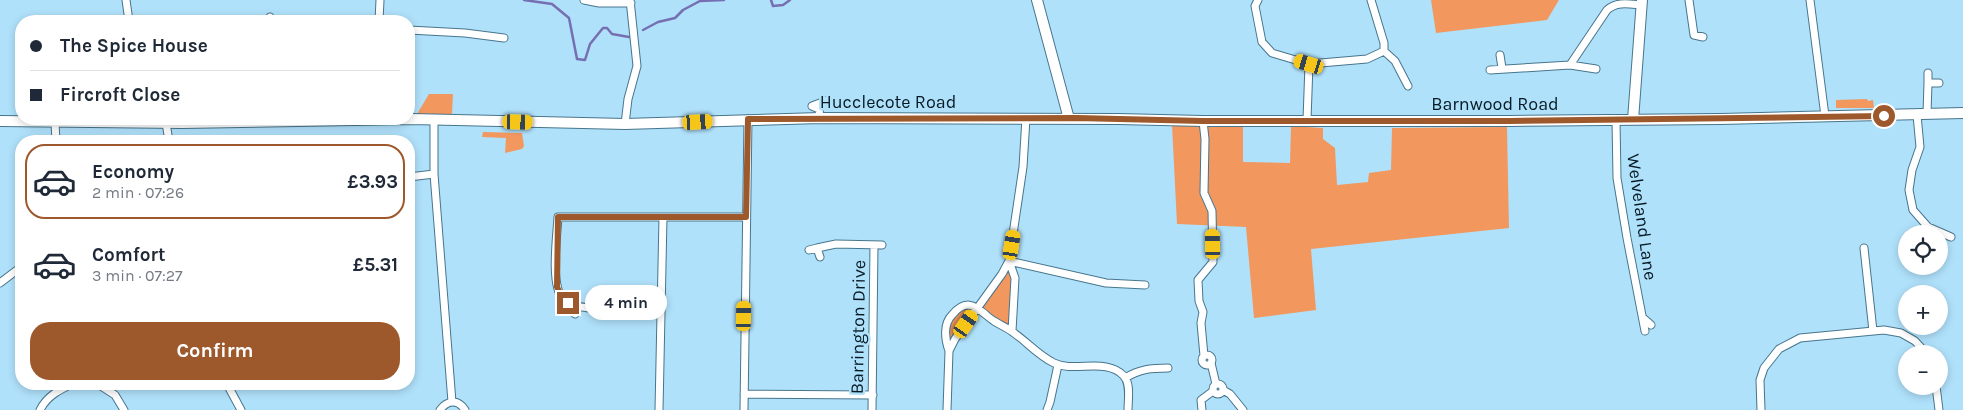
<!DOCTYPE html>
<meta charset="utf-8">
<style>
:root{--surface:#fff;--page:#f2f2f3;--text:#1f2937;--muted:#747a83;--line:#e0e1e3;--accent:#9d582b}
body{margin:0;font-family:Karla,sans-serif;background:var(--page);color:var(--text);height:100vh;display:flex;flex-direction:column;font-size:19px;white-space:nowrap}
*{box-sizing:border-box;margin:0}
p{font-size:16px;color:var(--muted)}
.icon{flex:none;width:28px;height:28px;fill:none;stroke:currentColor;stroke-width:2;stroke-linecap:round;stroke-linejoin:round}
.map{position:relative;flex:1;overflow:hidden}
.sheet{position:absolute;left:15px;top:135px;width:400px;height:255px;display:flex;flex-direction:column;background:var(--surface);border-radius:20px;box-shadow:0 2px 8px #0003}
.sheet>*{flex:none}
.guide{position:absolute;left:15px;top:15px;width:400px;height:110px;border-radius:20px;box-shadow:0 2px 8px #0003;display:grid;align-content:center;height:110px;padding:0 15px;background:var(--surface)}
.tools{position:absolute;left:1898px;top:225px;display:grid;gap:10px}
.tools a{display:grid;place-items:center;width:50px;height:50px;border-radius:50%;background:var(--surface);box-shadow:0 2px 8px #0003;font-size:25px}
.end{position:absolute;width:22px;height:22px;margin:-11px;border:6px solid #9d582b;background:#fff;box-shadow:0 0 0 2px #fff}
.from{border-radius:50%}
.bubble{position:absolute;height:35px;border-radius:18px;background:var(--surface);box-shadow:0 2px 8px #0003;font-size:16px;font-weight:700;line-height:35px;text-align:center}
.car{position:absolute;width:15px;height:30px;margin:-15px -8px;border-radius:6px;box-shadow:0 0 4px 1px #0007;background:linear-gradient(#f5c518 24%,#345 0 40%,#f5c518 0 76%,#345 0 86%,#f5c518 0)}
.guide b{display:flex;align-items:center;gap:18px;height:48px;font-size:19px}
.guide b+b{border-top:1px solid var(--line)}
.guide i{width:12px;height:12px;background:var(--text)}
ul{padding:9px 0 0;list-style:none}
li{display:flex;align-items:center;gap:15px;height:75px;margin:0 10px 8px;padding:0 5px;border:2px solid transparent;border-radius:20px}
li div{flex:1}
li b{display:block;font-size:19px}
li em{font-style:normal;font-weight:700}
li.on{border-color:var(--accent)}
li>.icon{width:45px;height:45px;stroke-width:1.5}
.cta{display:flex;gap:10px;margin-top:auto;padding:10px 15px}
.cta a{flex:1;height:58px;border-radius:20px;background:var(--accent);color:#fff;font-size:20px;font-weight:700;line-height:58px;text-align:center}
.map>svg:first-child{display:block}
.green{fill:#f2975e}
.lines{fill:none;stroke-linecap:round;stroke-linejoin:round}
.stream{stroke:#766fb2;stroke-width:2.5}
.street-casing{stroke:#47758c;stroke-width:9}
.secondary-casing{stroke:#47758c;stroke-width:12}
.street{stroke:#fff;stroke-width:7}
.secondary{stroke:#fff;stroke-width:10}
.route{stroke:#9d582b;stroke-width:6}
.labels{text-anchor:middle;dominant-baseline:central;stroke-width:5;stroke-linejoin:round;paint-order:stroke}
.street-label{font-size:18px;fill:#071a24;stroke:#b0e1fb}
</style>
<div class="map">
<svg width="1963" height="410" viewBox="0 0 1963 410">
<rect width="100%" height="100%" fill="#b0e1fb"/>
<path class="green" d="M 1431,0 L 1559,0 L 1547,20 L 1436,33 Z
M 429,94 L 453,94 L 452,114 L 417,114 Z
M 1867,99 L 1868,101 L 1873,100 L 1874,108 L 1836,108 L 1836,100 Z
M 1172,125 L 1243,125 L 1243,162 L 1290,163 L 1291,126 L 1323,128 L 1323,139 L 1335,148 L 1337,185 L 1368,182 L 1369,173 L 1391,170 L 1392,128 L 1507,127 L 1509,228 L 1311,249 L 1316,310 L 1254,318 L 1246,227 L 1177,224 Z
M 483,132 L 522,133 L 524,146 L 522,149 L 505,153 L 506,138 L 482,137 Z
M 1009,261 L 1015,278 L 1013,334 L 977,307 L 949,351 L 946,328 L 959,308 L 980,303 Z"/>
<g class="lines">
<path class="stream" d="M 524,0 L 552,4 L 569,18 L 577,59 L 585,60 L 590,44 L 603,28 L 607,28 L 612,34 L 629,37
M 771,0 L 773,6 L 783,5 L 790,0
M 643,30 L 658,22 L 675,18 L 683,10 L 700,1 L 724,0"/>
<g class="street-casing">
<path id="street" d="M 126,0 L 129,21
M 584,0 L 599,3 L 631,3
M 1258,0 L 1255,6 L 1262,42 L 1272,53 L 1309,64 L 1367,59 L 1384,51 L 1384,43 L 1371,0
M 1689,0 L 1694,35 L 1703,37
M 1810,0 L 1825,116
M 270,17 L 270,21
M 379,21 L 380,0
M 409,30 L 465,33 L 504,38
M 1384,51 L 1395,61 L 1408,86
M 1500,55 L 1502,68
M 1570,65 L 1596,69
M 1490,70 L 1570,65 L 1607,10 C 1617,1 1629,4 1642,5
M 1928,73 L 1928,83
M 1927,114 L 1928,83 L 1939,83
M 1917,115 L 1920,147 L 1912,170 L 1909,190 L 1913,210 L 1928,227 L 1951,237
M 820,118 L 819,109 L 812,106 L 828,100
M 434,120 L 434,174 L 452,402
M 1307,120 L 1309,64
M 1616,120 L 1617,178 L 1627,238 L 1645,331
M 1203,121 L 1205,139 L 1204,193 L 1212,211 L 1213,262 L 1198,280 L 1199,301 L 1203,312 L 1201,323 L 1204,356
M 55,123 L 56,141
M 166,123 L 169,141
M 625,124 L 628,99 L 637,66 L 630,0
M 409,177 L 434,174
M 817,248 L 836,244 L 882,245
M 1864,248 L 1873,331
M 809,250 L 817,248 L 820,257
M 1009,261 L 1106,283 L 1145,285
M 1009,261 L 1015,278 L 1012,331
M 0,283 L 21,267
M 589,308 C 580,307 570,306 563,299 C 550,285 557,236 558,217 L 745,217
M 575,314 L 577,307
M 1643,318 L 1651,325
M 949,351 C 945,340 943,324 952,315 C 956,310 962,305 968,305 C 978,306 986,316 994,321 C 1000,325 1008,328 1014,333 C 1027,342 1039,356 1054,363 C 1075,373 1106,357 1124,376 C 1131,384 1128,400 1128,410
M1202 360a5 5 0 1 1 10 0a5 5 0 1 1-10 0Z
M 1211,363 L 1216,384
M 1125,378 C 1140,369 1151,368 1168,368
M1213 389a5 5 0 1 1 10 0a5 5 0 1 1-10 0Z
M 98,384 L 115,395 L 124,410
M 227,384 L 241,410
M 1936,386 L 1939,410
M 1223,390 L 1230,394 L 1243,410
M 744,394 L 873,395
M 40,410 C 47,396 59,390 72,384
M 440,410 C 447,400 458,399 465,410
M 659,410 L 663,217
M 744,410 L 748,119
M 872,410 L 874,245
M 947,410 L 949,351 L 955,339 L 1002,274 L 1009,261 L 1023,167 L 1026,118
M 1047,410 L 1050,402 L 1058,365
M 1202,410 L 1201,400 L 1213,391
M 1761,410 L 1760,380 L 1764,368 L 1779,349 L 1800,338 L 1884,330 L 1901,333 L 1915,341 L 1927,354"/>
</g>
<g class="secondary-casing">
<path id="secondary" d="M 1037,0 L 1069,119
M 1633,120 L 1642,0
M 0,121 L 182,123 L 412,119 L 625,124 L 820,118 L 1118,119 L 1203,121 L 1509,121 L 1721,119 L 1963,113"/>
</g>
<use href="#street" class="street"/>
<use href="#secondary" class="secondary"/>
</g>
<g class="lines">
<path class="route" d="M 568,303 L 563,299 L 557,287 L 558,217 L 746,217 L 748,119 L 1077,118 L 1203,121 L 1509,121 L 1884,116"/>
</g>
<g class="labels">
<g class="street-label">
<text x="888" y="102">Hucclecote Road</text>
<text x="1495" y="104">Barnwood Road</text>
<text transform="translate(1642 217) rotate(82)">Welveland Lane</text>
<text transform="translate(858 327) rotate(-89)">Barrington Drive</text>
</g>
</g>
</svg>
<div class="tools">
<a><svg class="icon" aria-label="locate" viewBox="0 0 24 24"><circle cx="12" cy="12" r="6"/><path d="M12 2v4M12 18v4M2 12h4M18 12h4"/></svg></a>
<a>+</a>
<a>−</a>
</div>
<i class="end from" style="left:1884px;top:116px"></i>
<i class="end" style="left:568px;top:303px"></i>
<div class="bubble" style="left:585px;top:285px;width:82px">4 min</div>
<i class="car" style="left:1309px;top:64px;rotate:287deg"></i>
<i class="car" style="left:518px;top:122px;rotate:91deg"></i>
<i class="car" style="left:698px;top:122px;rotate:87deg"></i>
<i class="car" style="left:1213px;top:244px;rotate:359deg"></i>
<i class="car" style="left:1012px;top:245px;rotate:9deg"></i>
<i class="car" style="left:744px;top:316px;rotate:1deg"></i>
<i class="car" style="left:966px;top:324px;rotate:35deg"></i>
<div class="guide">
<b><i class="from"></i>The Spice House</b>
<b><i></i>Fircroft Close</b>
</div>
<section class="sheet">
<ul>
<li class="on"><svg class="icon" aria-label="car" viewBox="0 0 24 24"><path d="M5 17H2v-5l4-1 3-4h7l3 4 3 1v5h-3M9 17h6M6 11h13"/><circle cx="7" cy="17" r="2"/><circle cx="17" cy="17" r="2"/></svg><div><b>Economy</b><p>2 min · 07:26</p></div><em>£3.93</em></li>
<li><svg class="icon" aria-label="car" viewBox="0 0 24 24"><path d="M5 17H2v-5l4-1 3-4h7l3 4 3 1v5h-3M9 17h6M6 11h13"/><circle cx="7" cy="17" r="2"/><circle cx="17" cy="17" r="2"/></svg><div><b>Comfort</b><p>3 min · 07:27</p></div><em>£5.31</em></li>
</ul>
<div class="cta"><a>Confirm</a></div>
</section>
</div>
